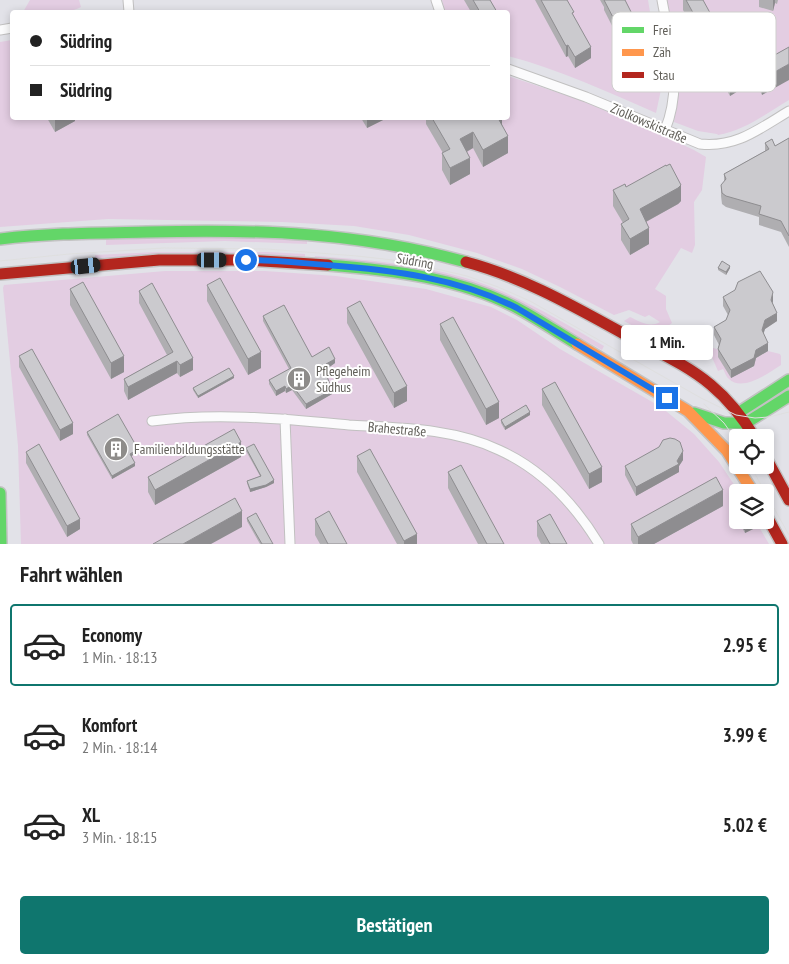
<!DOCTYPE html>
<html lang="de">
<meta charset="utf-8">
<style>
:root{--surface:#fff;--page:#f6f6f6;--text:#222;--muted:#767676;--line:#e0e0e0;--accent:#0f766e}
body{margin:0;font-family:"PT Sans Narrow",sans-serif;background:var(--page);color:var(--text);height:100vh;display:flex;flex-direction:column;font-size:19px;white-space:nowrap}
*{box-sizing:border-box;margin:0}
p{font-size:16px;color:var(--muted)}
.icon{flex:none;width:28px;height:28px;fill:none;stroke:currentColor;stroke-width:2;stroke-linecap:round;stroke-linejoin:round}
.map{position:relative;height:544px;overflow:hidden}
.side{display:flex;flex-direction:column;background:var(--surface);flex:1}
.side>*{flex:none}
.hud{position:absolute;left:10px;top:10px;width:500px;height:110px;border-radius:5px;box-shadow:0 2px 8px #0003;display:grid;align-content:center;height:110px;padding:0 20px;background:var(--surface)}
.tools{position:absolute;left:729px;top:429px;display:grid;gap:10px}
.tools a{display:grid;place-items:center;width:45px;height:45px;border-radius:5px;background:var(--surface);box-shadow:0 2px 8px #0003;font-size:25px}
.end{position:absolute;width:22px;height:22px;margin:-11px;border:6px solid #1a73e8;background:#fff;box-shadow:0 0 0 2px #fff}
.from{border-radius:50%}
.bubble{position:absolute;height:35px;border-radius:5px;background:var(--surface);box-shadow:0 2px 8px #0003;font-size:16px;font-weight:700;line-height:35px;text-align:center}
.car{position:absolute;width:15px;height:30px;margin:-15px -8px;border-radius:6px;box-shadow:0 0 4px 1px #0007;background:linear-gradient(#222 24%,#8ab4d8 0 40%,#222 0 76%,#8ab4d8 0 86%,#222 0)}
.hud b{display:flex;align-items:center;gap:18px;height:48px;font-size:19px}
.hud b+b{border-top:1px solid var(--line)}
.hud i{width:12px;height:12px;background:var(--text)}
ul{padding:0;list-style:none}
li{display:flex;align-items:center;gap:15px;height:82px;margin:0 10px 8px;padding:0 10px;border:2px solid transparent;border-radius:5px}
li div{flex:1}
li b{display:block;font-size:19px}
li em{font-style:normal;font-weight:700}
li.selected{border-color:var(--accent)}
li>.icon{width:45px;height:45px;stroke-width:1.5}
h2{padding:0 20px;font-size:22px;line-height:60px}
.cta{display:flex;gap:10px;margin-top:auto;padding:10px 20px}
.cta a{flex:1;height:58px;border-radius:5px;background:var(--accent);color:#fff;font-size:20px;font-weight:700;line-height:58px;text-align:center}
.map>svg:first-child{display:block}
.green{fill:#e3cde2}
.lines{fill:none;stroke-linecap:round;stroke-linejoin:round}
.street-casing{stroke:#c1c0c0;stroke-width:11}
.fast-casing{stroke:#c2c2c2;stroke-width:14}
.slow-casing{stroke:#c2c2c2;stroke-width:14}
.jam-casing{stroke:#c2c2c2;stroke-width:14}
.street{stroke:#fbfbfc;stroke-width:9}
.fast{stroke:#63d668;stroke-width:11}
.slow{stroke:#ff974d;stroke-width:11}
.jam{stroke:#b3261e;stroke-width:11}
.tram{stroke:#dfdfdf;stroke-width:1}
.wall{fill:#afaeb1}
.shaded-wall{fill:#8e8d90}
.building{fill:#cbcace;stroke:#8e8d90}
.route{stroke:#1a73e8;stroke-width:6}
.labels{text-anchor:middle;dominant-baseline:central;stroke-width:4;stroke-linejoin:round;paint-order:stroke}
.street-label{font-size:14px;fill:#605e58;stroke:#fff}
.poi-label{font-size:14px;fill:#605e58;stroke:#fff;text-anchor:start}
.key{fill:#fff;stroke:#cfcfcd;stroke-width:1}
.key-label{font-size:14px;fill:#605e58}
</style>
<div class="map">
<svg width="789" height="544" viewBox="0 0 789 544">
<rect width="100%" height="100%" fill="#e2e2e8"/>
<path class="green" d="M 30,0 L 79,0 L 81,7 C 64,16 41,13 23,12 Z
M 442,0 L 648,0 L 662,85 L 656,113 C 608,92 558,69 508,56 L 508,12 L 445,12 Z
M 665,0 L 789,0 L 789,100 C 767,113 744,131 718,135 L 717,134 L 698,131 L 674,122 L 679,88 L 677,60 Z
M 12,40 L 12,118 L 508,118 L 508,76 L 580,100 L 653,131 L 694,150 L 706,157 L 702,190 L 694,202 L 695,245 L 692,253 L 681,248 L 655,289 L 666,296 L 666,309 L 672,323 L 668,326 L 688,338 L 684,345 L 674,348 L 624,321 L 630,317 C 641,322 649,328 660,322 L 649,315 L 645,317 L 629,310 L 614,315 L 560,287 L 522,269 L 477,253 L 409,235 L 354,226 L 282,222 L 108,219 L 0,227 L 0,42 Z
M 223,237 L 307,240 L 307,244 L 225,241 L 106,245 L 106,240 Z
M 157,252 L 267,252 L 305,254 L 305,259 L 95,260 L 95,255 Z
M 315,256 C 374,260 444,266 499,290 C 535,305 570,326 604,346 L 602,350 L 506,297 L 314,260 Z
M 165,271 L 265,271 L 336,276 L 426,289 L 491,307 L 517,320 L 560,349 L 661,407 L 694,434 L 719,462 L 739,492 L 738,520 L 755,520 L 769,544 L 21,544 L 18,446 L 3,288 L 4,285 Z
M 700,344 L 720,350 L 719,358 L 752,367 L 753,368 L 756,358 L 768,351 L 780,354 L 781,356 L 781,365 C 769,373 742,392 729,379 C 726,377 725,372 723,369 L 718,371 L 711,355 L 699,352 Z"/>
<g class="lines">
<g class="street-casing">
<path id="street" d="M 128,0 L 129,12
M 436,0 L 440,12
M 662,0 C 670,45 683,86 665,130
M 0,30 L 12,28
M 508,69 L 586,97 L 700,144 C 736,148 759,129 789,111
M 285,419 L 290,544
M 152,421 C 218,412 284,419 349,425 C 399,428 453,428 499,450 C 543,470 574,503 599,544"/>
</g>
<g class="fast-casing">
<path id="fast" d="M 0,239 C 49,233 98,233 147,232 C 257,229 359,232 466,262
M 328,265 C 392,270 460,278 517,308 C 538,319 557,332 577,344
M 694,413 L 724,423 L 746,423
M 738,413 L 789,380
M 746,423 L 789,396
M 0,493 L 1,544"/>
</g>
<g class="slow-casing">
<path id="slow" d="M 577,344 L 688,411 L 727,451 L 753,492"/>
</g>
<g class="jam-casing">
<path id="jam" d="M 466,262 C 523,277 575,307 626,335 C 655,351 686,364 711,385 C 729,400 743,418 755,438
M 0,274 L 159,260 L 245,260 L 328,265
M 765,456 L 789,500
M 765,513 L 782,544"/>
</g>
<use href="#street" class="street"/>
<use href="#fast" class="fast"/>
<use href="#slow" class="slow"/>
<use href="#jam" class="jam"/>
<path class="tram" d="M 0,261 L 69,254 L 164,248 L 267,249 L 357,256 L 402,261 L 467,276 L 498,287 L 530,301 L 701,398 L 736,415 L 755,418 L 769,417 L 789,412
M 704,404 L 724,423 L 738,443
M 750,465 L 789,535"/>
</g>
<path class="wall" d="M 464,0 L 490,0 L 497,12 L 471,12 Z
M 535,0 L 567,0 L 591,58 L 575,68 L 568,56 L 566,57 Z
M 600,0 L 625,0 L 655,70 L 641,77 L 635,66 L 633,67 L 604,10 L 604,7 Z
M 683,0 L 703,0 L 743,88 L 730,96 L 683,10 Z
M 759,0 L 778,0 L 777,4 L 775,3 L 773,11 L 759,7 Z
M 789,47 L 762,95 L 755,81 L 755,66 Z
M 47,118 L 75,118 L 75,121 L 55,132 Z
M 361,118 L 387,118 L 367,128 Z
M 426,118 L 502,118 L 502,124 L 508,153 L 483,167 L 473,148 L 467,152 L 470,174 L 450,185 L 442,170 L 442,153 L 443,153 L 426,124 Z
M 789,138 L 789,247 L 781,232 L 759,225 L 759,217 L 726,207 L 722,204 L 721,196 L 721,185 L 724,182 L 724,174 L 765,151 L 765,143 L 775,146 Z
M 626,187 L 681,201 L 678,204 L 646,222 L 649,244 L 630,255 L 621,240 L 621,224 L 623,223 L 613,206 L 613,190 Z
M 718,268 L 730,268 L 726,275 L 718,270 Z
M 207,285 L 261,368 L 248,375 L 207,301 Z
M 70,289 L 124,372 L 111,379 L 70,305 Z
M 139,291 L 193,370 L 180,377 L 177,373 L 128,400 L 124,391 L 124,379 L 167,355 L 139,303 Z
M 723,297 L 773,301 L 772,303 L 777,321 L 765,329 L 763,333 L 768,351 L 756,358 L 754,366 L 731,378 L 718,357 L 718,349 L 719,345 L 714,335 L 714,327 L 726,320 L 728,315 L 723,306 Z
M 347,308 L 407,401 L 394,408 L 347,323 Z
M 263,316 L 312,357 L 335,363 L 328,368 L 328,370 L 325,372 L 332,394 L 306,409 L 292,390 L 286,393 L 285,391 L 276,396 L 269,384 L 269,380 L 289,369 L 263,321 Z
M 440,324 L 499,418 L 486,425 L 440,340 Z
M 19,356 L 73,434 L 60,441 L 19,367 Z
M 234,378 L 198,398 L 193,390 L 193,388 Z
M 542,389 L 602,482 L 589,489 L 542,405 Z
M 530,415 L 505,430 L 501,423 L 501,420 Z
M 87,432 L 138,452 L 131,456 L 135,466 L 112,479 L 87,435 Z
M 246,448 L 274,483 L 266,487 L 250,492 L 247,483 L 247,481 L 260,476 L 246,451 Z
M 26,452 L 80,529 L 67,537 L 26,463 Z
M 357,456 L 417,544 L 397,544 L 357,472 Z
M 241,457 L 155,505 L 148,492 L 148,477 Z
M 683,460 L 679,466 L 679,472 L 636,496 L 625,475 L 625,466 Z
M 448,472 L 504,544 L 478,544 L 448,488 Z
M 723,506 L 654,544 L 633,544 L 631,540 L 631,524 Z
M 247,518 L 273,544 L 260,544 L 247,521 Z
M 315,519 L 347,544 L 320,544 L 315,535 Z
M 738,520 L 750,520 L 753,529 L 745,533 Z
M 537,521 L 567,544 L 541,544 L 537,536 Z"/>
<path class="shaded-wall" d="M 773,0 L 775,0 L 775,3 L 773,11 Z
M 568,45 L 568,56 L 566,57 L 566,46 Z
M 591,47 L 591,58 L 575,68 L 575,57 Z
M 635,55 L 635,66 L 633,67 L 633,56 Z
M 655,59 L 655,70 L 641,77 L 641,66 Z
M 789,64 L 789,80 L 762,95 L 762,79 Z
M 743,73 L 743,88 L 730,96 L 730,80 Z
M 55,118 L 75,118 L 75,121 L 55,132 Z
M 367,118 L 387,118 L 367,128 Z
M 498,118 L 502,118 L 502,131 Z
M 473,132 L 473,148 L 460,155 L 460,139 Z
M 508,136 L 508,153 L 483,167 L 483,150 Z
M 470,158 L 470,174 L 450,185 L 450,168 Z
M 681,185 L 681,201 L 678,204 L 640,225 L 640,209 Z
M 649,228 L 649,244 L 630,255 L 630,239 Z
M 730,266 L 730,268 L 726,275 L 726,272 Z
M 773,292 L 773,301 L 771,309 L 771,300 Z
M 777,313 L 777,321 L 765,329 L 762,339 L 762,330 L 765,320 Z
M 768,343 L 768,351 L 756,358 L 754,366 L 731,378 L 731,370 L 756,350 Z
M 261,352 L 261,368 L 248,375 L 248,359 Z
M 124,356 L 124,372 L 111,379 L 111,363 Z
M 193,358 L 193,370 L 180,377 L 180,365 Z
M 335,359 L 335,363 L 328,368 L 328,370 L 324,373 L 324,368 L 326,364 Z
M 177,361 L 177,373 L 128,400 L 128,387 Z
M 234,376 L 234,378 L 198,398 L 198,396 Z
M 292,385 L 292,390 L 286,393 L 286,389 Z
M 285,386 L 285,391 L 276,396 L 276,391 Z
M 407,386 L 407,401 L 394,408 L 394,393 Z
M 332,390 L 332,394 L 306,409 L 306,404 Z
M 499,402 L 499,418 L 486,425 L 486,409 Z
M 530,412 L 530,415 L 505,430 L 505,427 Z
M 73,423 L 73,434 L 60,441 L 60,430 Z
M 241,442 L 241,457 L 155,505 L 155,490 Z
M 138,449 L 138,452 L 130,457 L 130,454 Z
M 683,451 L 683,460 L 679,466 L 679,472 L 636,496 L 636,487 L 677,461 Z
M 135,463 L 135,466 L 112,479 L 112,476 Z
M 602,467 L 602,482 L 589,489 L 589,474 Z
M 274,480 L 274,483 L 266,487 L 250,492 L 250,489 Z
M 723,490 L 723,506 L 654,544 L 638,544 L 638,537 Z
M 242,511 L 242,527 L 211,544 L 183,544 Z
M 80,519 L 80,529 L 67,537 L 67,526 Z
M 753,526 L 753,529 L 745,533 L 745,530 Z
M 417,534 L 417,544 L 404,544 L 404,541 Z"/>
<path class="building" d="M 473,0 L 490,0 L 497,12 L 480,12 Z
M 541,0 L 567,0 L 574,12 L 572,13 L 591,47 L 575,57 L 568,45 L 566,46 Z
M 604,0 L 625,0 L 655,59 L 641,66 L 635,55 L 633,56 Z
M 686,0 L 703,0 L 743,73 L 730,80 Z
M 789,47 L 789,64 L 762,79 L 755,66 Z
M 432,118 L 498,118 L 508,136 L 483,150 L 473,132 L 460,139 L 470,158 L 450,168 L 442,153 L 450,149 Z
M 789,138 L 789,236 L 781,221 L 759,214 L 761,206 L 726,196 L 722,193 L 721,185 L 726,179 L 724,174 L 769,149 L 765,143 L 772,139 L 775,146 Z
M 670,164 L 681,185 L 678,188 L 640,209 L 649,228 L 630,239 L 621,224 L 629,219 L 613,190 L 625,184 L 626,187 L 666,165 L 666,166 Z
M 722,261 L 730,266 L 726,272 L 718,268 Z
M 760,271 L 773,292 L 771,300 L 777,313 L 765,320 L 762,330 L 768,343 L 756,350 L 754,358 L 731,370 L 718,349 L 721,339 L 714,327 L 726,320 L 730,310 L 723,297 L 735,290 L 738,282 Z
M 220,278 L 261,352 L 248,359 L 207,285 Z
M 83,282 L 124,356 L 111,363 L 70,289 Z
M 152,283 L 193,358 L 180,365 L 177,361 L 128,387 L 124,379 L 173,352 L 139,291 Z
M 360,301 L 407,386 L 394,393 L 347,308 Z
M 284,305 L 312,357 L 329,347 L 335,359 L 326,364 L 328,366 L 324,368 L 332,390 L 306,404 L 292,385 L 286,389 L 285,386 L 276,391 L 269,380 L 291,368 L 263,316 Z
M 453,317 L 499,402 L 486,409 L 440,324 Z
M 32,349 L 73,423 L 60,430 L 19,356 Z
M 229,368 L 234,376 L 198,396 L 193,388 Z
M 555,382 L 602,467 L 589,474 L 542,389 Z
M 526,405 L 530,412 L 505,427 L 501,420 Z
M 118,414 L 138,449 L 130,454 L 135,463 L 112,476 L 87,432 Z
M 234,429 L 241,442 L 155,490 L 148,477 Z
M 670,438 L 675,439 L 680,442 L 683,451 L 677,461 L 679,464 L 636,487 L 625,466 L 659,447 L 663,440 Z
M 39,444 L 80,519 L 67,526 L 26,452 Z
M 254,444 L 274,480 L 266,485 L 250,489 L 247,481 L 261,476 L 246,448 Z
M 370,449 L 417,534 L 404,541 L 357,456 Z
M 461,465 L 504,544 L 487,544 L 448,472 Z
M 716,477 L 723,490 L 638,537 L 631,524 Z
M 235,498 L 242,511 L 183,544 L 153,544 Z
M 738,509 L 738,517 L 734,511 Z
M 329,511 L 347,544 L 328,544 L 315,519 Z
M 256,513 L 273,544 L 262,544 L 247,518 Z
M 550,514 L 567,544 L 550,544 L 537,521 Z
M 739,520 L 750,520 L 753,526 L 745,530 Z"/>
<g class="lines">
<path class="route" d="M 246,260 C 273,260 300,263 327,265 C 392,270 458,278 517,308 L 667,398"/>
</g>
<defs>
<g id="building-disc" transform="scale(1.25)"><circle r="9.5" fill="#8e8c8a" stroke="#fff"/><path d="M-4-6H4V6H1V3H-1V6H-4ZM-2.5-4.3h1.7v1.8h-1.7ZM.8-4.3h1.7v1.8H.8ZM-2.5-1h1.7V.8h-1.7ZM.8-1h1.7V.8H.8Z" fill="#fff"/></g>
</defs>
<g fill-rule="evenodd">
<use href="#building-disc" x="299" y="379"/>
<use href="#building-disc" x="116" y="449"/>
</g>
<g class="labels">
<g class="street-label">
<text transform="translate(649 123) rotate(23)">Ziolkowskistraße</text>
<text transform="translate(415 261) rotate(10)">Südring</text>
<text transform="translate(397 429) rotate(5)">Brahestraße</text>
</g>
<g class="poi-label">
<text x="316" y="371">Pflegeheim<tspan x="316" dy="16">Südhus</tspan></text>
<text x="134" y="449">Familienbildungsstätte</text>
</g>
</g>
<rect x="612" y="12" width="164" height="80" rx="8" class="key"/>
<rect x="622" y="27" width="22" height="6" fill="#63d668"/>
<rect x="622" y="49" width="22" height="7" fill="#ff974d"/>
<rect x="622" y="72" width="22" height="6" fill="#b3261e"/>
<g class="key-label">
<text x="653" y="35">Frei</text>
<text x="653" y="57">Zäh</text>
<text x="653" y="80">Stau</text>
</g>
</svg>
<div class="tools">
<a><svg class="icon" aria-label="locate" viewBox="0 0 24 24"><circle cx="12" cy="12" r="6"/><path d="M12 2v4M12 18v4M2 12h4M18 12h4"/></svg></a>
<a><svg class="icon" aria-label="layers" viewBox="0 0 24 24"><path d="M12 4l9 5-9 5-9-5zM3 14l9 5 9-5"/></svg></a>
</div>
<i class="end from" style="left:246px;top:260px"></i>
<i class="end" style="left:667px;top:398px"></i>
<div class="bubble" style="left:621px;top:325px;width:92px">1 Min.</div>
<i class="car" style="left:212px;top:260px;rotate:90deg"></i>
<i class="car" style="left:86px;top:266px;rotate:84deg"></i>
<div class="hud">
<b><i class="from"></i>Südring</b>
<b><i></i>Südring</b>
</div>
</div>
<section class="side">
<h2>Fahrt wählen</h2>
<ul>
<li class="selected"><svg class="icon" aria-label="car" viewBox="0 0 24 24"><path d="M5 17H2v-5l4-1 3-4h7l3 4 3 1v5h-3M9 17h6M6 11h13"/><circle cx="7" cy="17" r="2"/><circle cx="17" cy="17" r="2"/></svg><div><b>Economy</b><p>1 Min. · 18:13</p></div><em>2.95 €</em></li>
<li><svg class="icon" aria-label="car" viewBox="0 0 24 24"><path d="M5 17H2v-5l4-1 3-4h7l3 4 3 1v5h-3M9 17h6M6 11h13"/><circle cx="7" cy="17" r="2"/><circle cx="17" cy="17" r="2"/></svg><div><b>Komfort</b><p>2 Min. · 18:14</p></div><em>3.99 €</em></li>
<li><svg class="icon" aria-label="car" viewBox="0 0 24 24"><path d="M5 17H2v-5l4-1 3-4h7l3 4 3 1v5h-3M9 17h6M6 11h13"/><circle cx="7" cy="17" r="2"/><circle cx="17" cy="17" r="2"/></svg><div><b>XL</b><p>3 Min. · 18:15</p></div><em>5.02 €</em></li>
</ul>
<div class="cta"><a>Bestätigen</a></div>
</section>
